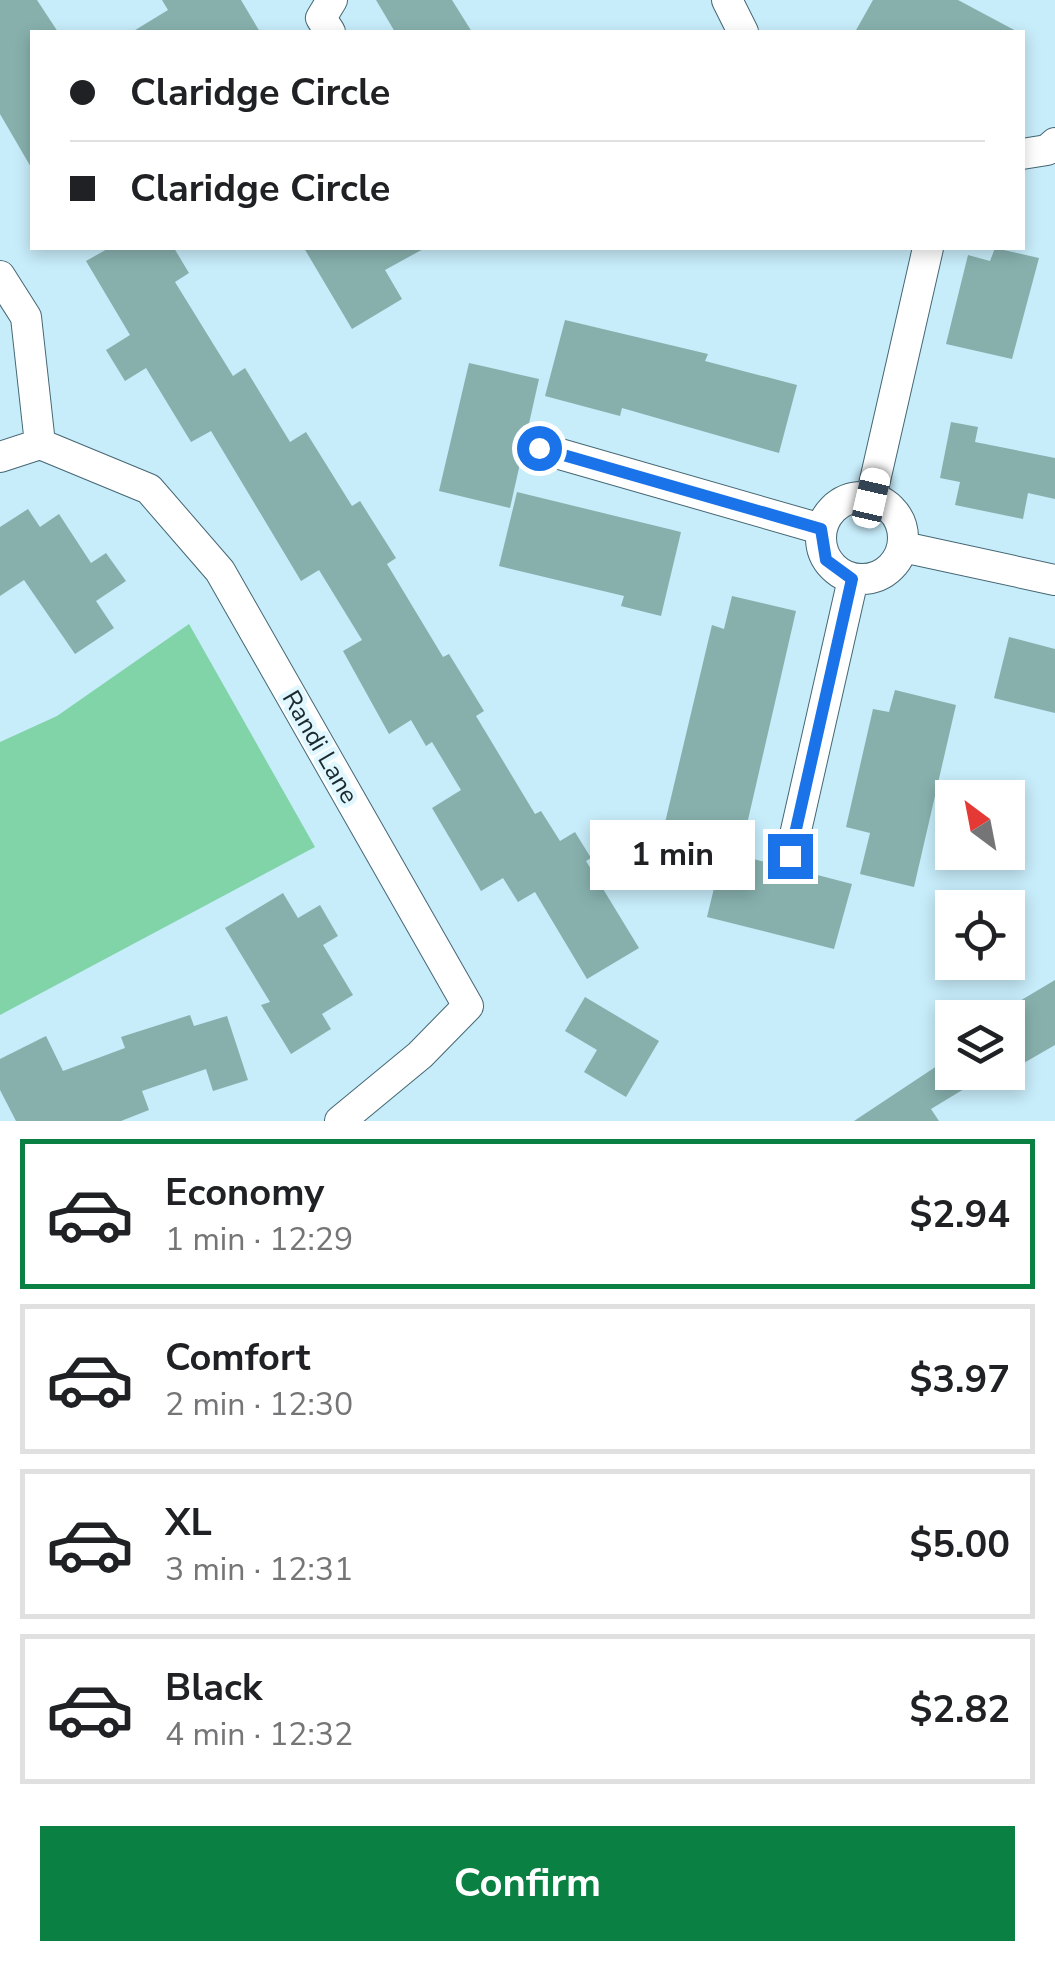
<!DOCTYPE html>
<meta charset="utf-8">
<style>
:root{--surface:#fff;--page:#f6f6f6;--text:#202124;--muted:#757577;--line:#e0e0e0;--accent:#0b8043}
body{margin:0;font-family:"Nunito Sans",sans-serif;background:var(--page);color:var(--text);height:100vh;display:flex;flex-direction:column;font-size:38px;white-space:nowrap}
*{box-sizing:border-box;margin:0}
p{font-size:32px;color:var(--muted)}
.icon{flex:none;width:55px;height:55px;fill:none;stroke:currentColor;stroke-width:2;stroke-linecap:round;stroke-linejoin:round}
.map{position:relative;height:1121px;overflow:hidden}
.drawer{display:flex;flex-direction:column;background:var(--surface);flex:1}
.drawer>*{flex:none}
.banner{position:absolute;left:30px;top:30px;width:995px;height:220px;border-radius:0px;box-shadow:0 5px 15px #0003;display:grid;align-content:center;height:220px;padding:0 40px;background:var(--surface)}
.needle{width:65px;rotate:328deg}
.controls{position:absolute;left:935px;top:780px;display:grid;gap:20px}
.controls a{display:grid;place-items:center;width:90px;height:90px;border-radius:0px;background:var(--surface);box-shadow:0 5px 15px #0003;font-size:50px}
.end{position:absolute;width:45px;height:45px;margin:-22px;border:12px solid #1a73e8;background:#fff;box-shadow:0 0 0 5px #fff}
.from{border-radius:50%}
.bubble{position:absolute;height:70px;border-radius:0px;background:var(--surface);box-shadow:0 5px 15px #0003;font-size:32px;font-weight:700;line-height:70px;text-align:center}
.car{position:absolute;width:30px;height:60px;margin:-30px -15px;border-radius:12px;box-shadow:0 0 8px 2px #0007;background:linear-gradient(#fff 24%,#345 0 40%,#fff 0 76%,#345 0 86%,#fff 0)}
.banner b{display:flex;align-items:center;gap:35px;height:95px;font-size:38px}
.banner b+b{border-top:2px solid var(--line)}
.banner i{width:25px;height:25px;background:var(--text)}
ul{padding:18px 0 0;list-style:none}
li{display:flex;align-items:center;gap:30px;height:150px;margin:0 20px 15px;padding:0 20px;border:5px solid var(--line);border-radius:0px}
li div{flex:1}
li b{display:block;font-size:38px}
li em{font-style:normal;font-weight:700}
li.active{border-color:var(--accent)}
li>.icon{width:90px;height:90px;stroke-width:1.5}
.primary-button{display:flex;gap:20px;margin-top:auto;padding:20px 40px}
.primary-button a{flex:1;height:115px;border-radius:0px;background:var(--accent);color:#fff;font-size:40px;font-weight:700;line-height:115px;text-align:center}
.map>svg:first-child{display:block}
.green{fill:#81d4a8}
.building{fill:#87b0ad}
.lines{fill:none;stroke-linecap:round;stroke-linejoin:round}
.minor-casing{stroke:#456773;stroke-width:32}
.minor{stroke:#fff;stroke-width:30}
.route{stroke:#1a73e8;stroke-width:12}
.labels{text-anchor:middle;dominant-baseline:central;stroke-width:9;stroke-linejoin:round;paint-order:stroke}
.street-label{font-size:25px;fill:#1a292e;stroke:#e0f7ff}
</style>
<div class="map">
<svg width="1055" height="1121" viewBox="0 0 1055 1121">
<rect width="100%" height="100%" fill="#c7ecfa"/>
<path class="green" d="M 189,624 L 315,847 L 0,1015 L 0,742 L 57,716 Z"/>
<path class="building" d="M 0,0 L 37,0 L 58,32 L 32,32 L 32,169 L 0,114 Z
M 162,0 L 241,0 L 260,32 L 132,32 L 168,10 Z
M 376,0 L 452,0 L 472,32 L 395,32 Z
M 873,0 L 958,0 L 1018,32 L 855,32 Z
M 109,248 L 174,248 L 189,273 L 175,282 L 233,376 L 245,368 L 290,442 L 306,432 L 352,506 L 360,501 L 396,558 L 387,564 L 443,657 L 449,654 L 484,711 L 476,716 L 535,814 L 541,811 L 560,841 L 575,832 L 591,858 L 586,861 L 639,948 L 587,979 L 535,892 L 518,902 L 503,878 L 481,891 L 432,808 L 461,790 L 432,742 L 426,746 L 411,720 L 389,734 L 343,651 L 362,640 L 319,570 L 301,581 L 211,431 L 191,442 L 146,368 L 125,381 L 106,350 L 130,335 L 86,261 Z
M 304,248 L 425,248 L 385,270 L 402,299 L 352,329 Z
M 995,248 L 1039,258 L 1012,359 L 946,344 L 968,255 L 990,261 Z
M 565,320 L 708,354 L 705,361 L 797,385 L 779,453 L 622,408 L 620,416 L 545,396 Z
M 469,363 L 539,379 L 510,508 L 439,491 Z
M 951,422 L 978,427 L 975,442 L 1055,458 L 1055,499 L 1028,493 L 1023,519 L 955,505 L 960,482 L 940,478 Z
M 517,492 L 681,532 L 661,616 L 621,606 L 624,596 L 499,566 Z
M 28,509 L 40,527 L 59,514 L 91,563 L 106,553 L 126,581 L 96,601 L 114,628 L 75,654 L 24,580 L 0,596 L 0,527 Z
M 732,596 L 796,611 L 742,846 L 664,827 L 712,625 L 724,629 Z
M 1009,637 L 1055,649 L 1055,713 L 994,698 Z
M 895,690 L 956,705 L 914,887 L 860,874 L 870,833 L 846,827 L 873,709 L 889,712 Z
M 723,851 L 773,864 L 785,875 L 802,871 L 852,884 L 834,949 L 707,917 Z
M 283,893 L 298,918 L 320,905 L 338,936 L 323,945 L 353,995 L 322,1014 L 331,1029 L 291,1054 L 261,1005 L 270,1002 L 225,928 Z
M 1055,980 L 1055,1045 L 1008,1072 L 1008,1008 Z
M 585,997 L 659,1041 L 626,1097 L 584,1072 L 597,1050 L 565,1031 Z
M 190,1015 L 194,1026 L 227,1016 L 248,1080 L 213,1091 L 206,1069 L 142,1091 L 149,1110 L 121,1121 L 16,1121 L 0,1090 L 0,1059 L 46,1036 L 63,1071 L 125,1048 L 121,1037 Z
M 952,1056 L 952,1072 L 992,1072 L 931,1109 L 939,1121 L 854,1121 Z"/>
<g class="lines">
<g class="minor-casing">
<path id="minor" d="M 727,0 L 743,32
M 330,32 L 321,18 L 332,0
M 1022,154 L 1047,150 L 1055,143
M 0,276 L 26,317 L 40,444
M 539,448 L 821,529
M 0,457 L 40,444 L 149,489 L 220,571 L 468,1006 L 420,1055 L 340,1121
M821 538a41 41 0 1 1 82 0a41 41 0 1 1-82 0Z
M 871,498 L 928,248
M 903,547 L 1055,580
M 790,857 L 853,579"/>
</g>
<use href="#minor" class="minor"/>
</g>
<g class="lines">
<path class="route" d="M 539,448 L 821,529 L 826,560 L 852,579 L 790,856"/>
</g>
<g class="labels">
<g class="street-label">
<text transform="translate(320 747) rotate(60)">Randi Lane</text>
</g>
</g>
</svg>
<div class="controls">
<a><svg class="needle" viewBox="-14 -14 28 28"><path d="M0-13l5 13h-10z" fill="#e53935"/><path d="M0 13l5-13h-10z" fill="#757577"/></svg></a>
<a><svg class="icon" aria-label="locate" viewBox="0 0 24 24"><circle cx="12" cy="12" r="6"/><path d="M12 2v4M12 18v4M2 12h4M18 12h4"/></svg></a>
<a><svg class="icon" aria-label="layers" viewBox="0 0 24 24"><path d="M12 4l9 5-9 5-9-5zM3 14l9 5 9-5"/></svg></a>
</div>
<i class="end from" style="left:539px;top:448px"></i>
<i class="end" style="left:790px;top:856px"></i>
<div class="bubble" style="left:590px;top:820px;width:165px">1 min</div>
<i class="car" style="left:871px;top:498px;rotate:13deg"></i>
<div class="banner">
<b><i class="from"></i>Claridge Circle</b>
<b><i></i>Claridge Circle</b>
</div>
</div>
<section class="drawer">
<ul>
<li class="active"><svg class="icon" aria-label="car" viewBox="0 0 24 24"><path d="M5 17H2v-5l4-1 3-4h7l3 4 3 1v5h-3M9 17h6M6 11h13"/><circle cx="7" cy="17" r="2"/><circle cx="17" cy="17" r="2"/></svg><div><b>Economy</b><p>1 min · 12:29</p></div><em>$2.94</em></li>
<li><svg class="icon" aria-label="car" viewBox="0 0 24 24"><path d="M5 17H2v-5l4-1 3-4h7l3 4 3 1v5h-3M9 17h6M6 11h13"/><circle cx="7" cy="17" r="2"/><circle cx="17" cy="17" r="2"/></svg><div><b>Comfort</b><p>2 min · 12:30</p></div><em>$3.97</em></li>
<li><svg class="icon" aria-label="car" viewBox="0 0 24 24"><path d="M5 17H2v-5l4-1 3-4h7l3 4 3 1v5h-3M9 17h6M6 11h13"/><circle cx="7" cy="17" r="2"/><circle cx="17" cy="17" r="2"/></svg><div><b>XL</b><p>3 min · 12:31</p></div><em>$5.00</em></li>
<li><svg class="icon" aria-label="car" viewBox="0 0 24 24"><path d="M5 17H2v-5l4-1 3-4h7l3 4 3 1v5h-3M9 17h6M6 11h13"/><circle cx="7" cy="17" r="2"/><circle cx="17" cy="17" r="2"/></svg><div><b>Black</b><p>4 min · 12:32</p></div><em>$2.82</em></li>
</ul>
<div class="primary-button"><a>Confirm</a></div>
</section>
